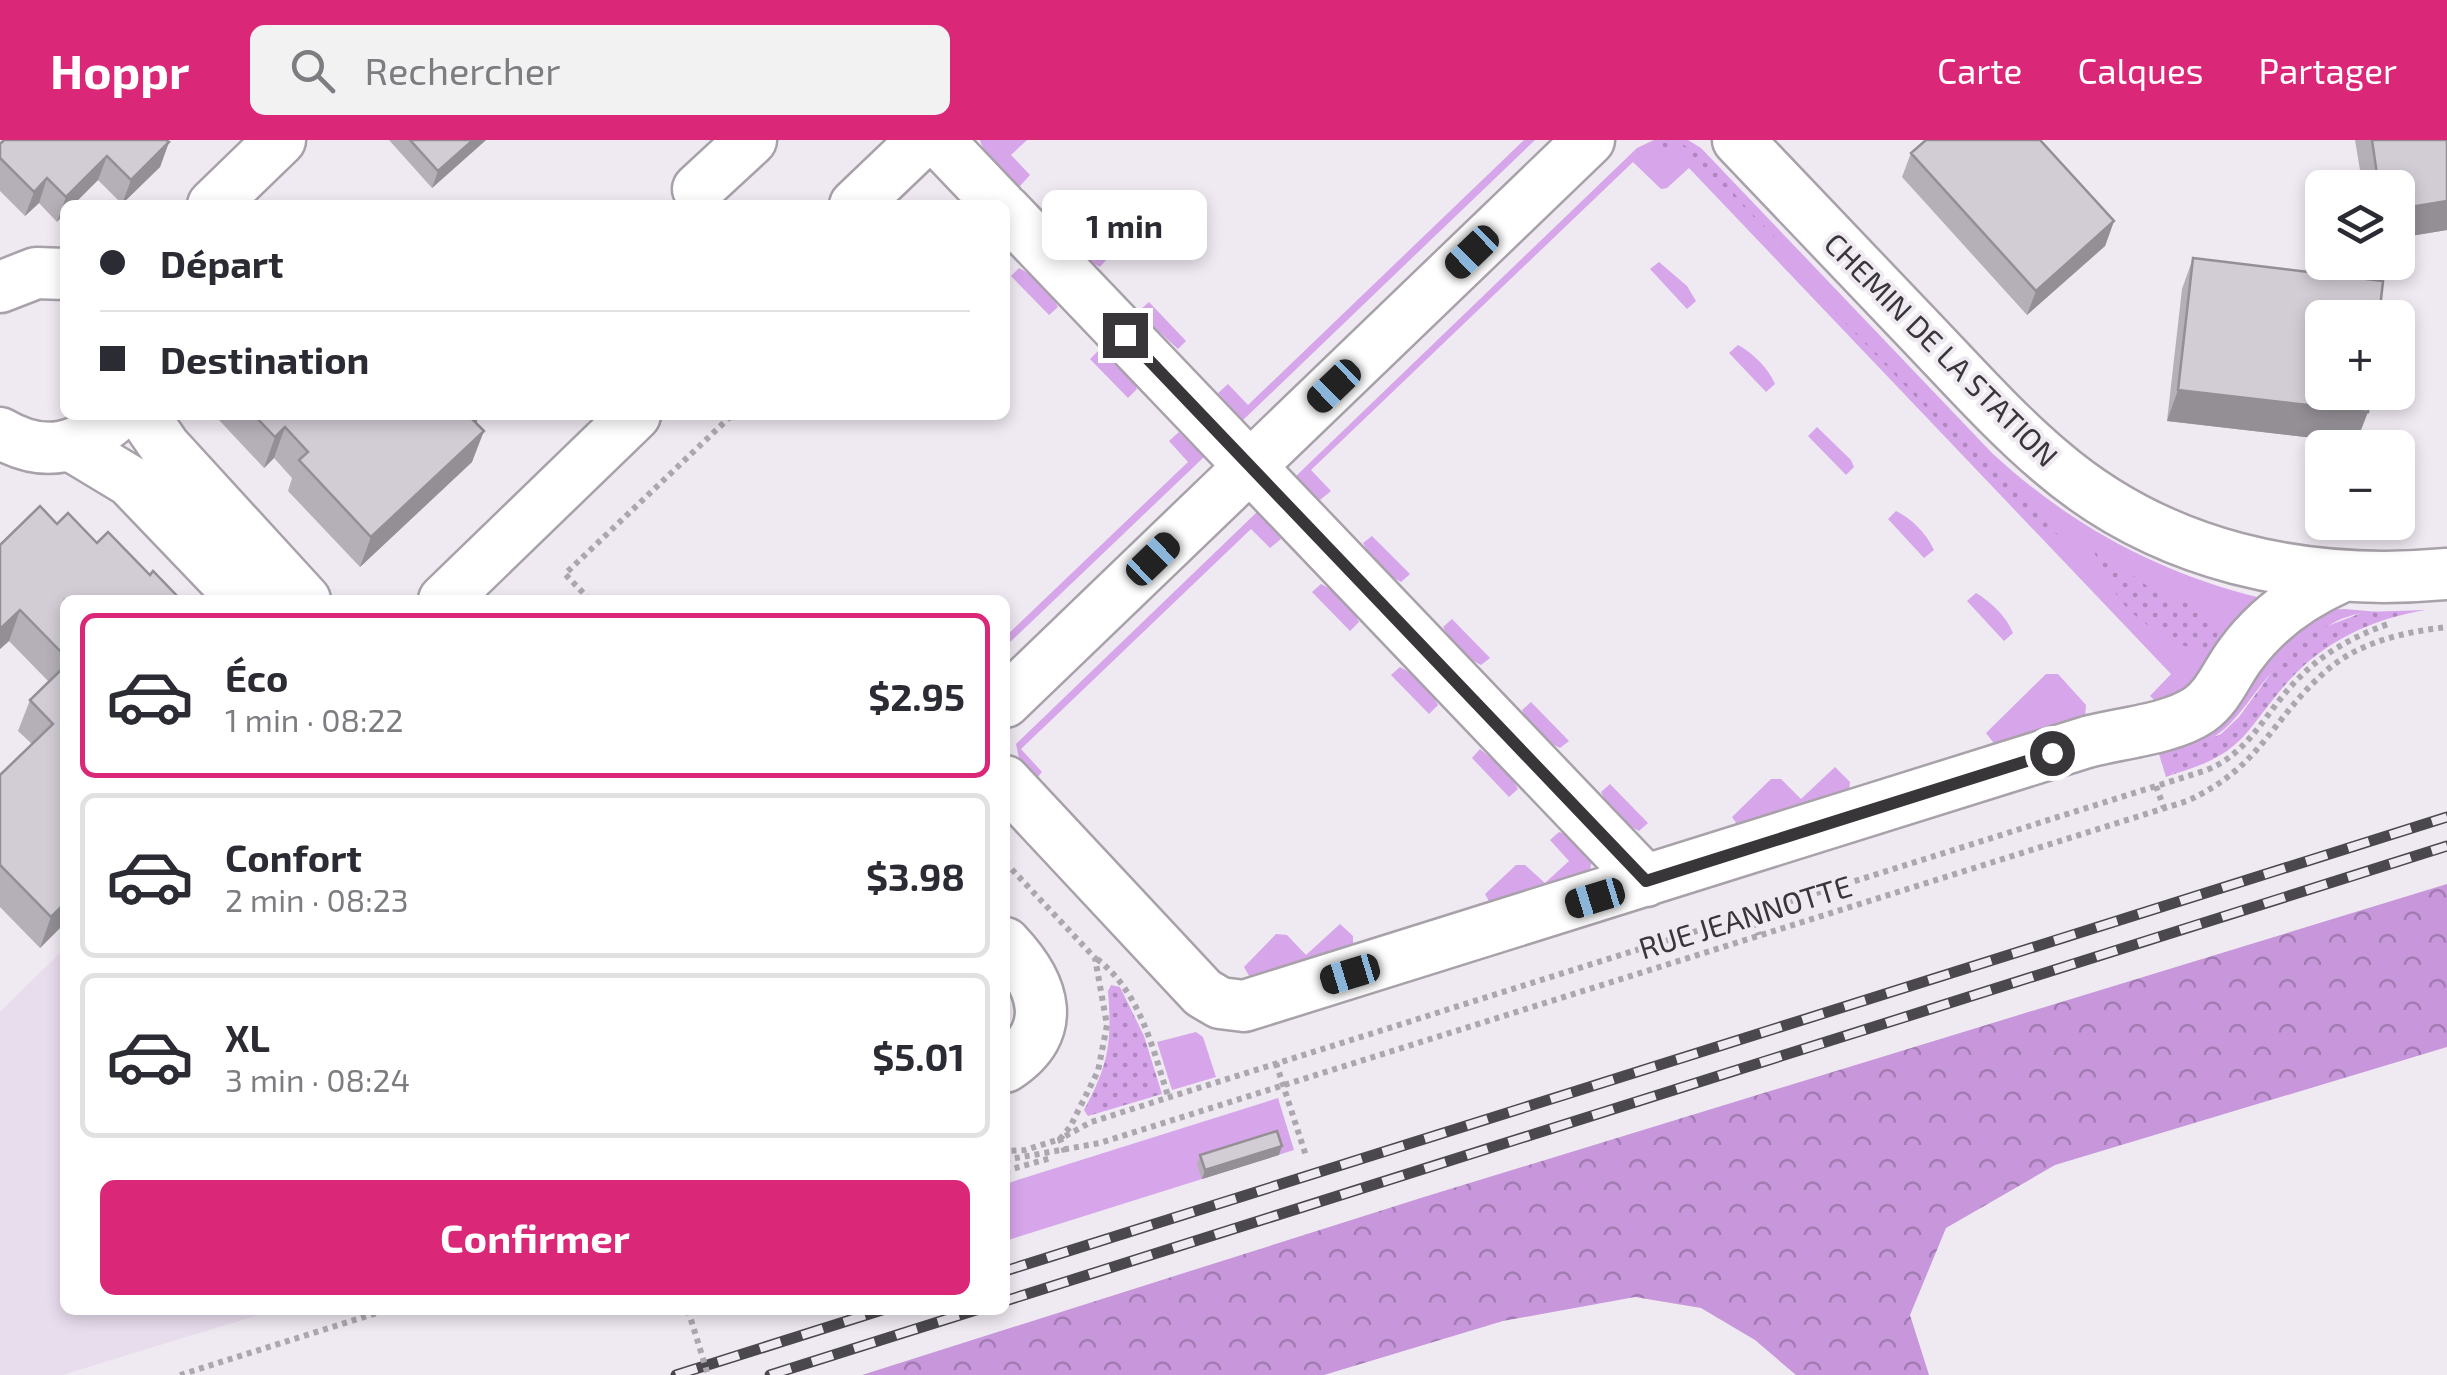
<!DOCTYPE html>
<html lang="fr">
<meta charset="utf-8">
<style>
:root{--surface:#fff;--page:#f2f2f3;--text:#2b2b33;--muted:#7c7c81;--line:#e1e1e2;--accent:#db2777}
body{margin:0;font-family:"Exo 2",sans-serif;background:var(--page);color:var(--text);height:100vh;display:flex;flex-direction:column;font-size:38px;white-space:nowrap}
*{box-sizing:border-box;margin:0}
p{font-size:32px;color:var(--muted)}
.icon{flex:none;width:55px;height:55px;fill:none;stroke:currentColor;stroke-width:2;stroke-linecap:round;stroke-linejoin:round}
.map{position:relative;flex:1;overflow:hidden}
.details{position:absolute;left:60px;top:455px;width:950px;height:720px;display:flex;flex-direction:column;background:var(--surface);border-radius:15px;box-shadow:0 5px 15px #0003}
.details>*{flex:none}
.hud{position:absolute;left:60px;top:60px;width:950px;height:220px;border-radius:15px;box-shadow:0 5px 15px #0003;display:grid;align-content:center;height:220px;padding:0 40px;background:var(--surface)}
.tools{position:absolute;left:2305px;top:30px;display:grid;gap:20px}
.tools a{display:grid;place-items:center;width:110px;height:110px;border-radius:15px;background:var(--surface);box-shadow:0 5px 15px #0003;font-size:50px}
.end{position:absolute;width:45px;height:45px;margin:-22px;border:12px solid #39363a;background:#fff;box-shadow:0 0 0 5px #fff}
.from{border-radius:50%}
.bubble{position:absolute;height:70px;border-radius:15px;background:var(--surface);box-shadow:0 5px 15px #0003;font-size:32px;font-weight:700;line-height:70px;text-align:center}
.car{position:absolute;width:30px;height:60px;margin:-30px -15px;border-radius:12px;box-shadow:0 0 8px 2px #0007;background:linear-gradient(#222 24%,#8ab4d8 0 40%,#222 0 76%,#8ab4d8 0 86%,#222 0)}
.hud b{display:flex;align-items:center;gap:35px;height:95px;font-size:38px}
.hud b+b{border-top:2px solid var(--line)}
.hud i{width:25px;height:25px;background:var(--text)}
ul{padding:18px 0 0;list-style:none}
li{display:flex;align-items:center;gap:30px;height:165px;margin:0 20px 15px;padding:0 20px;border:5px solid var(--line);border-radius:15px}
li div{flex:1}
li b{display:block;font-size:38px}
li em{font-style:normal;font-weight:700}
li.active{border-color:var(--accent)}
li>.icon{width:90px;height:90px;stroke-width:1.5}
.button{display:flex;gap:20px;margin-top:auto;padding:20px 40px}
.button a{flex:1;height:115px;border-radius:15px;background:var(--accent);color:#fff;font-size:40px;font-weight:700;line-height:115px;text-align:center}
header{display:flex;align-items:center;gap:60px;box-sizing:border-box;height:140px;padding:0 50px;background:var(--accent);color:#fff}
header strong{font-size:48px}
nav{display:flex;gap:55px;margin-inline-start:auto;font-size:35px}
.search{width:700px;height:90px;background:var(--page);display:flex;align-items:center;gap:25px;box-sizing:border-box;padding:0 35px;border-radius:15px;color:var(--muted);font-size:38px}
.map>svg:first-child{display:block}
.built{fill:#e8dded}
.grass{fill:#d6a5ea}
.forest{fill:url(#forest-crowns)}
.garden{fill:url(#garden-dots)}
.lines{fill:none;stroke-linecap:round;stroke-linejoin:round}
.minor-casing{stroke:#a8a1aa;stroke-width:55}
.path{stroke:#aba7ae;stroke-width:6;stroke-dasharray:5 5;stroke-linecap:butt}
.minor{stroke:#fff;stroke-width:50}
.rail-casing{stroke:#4b484d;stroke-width:11}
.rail{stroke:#efe9f2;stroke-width:8;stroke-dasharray:22;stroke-linecap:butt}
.path-bridge{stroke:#aba7ae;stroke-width:6;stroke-dasharray:5 5;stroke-linecap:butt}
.wall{fill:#b5afb7}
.shaded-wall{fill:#938f95}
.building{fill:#d2ccd5;stroke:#938f95;stroke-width:2.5}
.route{stroke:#39363a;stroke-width:12}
.labels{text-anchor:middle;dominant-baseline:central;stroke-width:8;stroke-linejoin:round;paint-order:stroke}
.street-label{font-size:30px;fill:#39363a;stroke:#efe9f2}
</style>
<header>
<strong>Hoppr</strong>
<div class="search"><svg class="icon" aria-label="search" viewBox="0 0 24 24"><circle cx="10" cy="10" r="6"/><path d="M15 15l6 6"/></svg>Rechercher</div>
<nav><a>Carte</a><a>Calques</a><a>Partager</a></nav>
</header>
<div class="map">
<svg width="2447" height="1235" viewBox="0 0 2447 1235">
<defs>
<pattern id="forest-crowns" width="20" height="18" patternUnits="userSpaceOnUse" patternTransform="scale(2.5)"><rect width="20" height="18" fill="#c796db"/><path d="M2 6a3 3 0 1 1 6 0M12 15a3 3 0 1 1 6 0" fill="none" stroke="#a37bb3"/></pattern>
<pattern id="garden-dots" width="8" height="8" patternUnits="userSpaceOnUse" patternTransform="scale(2.5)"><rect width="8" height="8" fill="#d6a5ea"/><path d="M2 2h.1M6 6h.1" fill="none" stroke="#af87bf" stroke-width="1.8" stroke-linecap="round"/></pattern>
</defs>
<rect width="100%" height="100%" fill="#efe9f2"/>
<path class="built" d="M 65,808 L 65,1170 L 275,1170 L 62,1235 L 0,1235 L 0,872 Z"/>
<path class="grass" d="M 980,0 L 1027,0 L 1011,15 L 1030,35 L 1020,46 C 1005,36 985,18 980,0 Z
M 1524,0 L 1535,0 L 1242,281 L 1218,253 L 1228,244 L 1248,265 Z
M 1654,0 L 1688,0 L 1701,8 L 1992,313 C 2070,385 2158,433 2261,458 L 2207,538 L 2160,565 L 2150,556 L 2171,534 L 1689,28 L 1667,48 L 1661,49 L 1633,22 L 1311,330 L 1331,351 L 1320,360 L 1295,337 L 1637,8 Z
M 1070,79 L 1108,118 L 1100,127 C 1084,119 1068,104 1061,88 Z
M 1659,122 L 1687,146 L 1696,161 L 1687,169 L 1650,129 Z
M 1019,128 C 1035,136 1050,151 1058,167 L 1049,175 L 1011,136 Z
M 1149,162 L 1186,201 L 1178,209 L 1143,177 L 1140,170 Z
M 1738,205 C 1753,213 1768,228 1775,244 L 1766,252 L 1729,213 Z
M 1099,210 L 1134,242 L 1137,249 L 1128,258 L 1090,219 Z
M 1817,287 L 1851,320 L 1854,327 L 1846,335 L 1808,296 Z
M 1179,292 L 1204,317 L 1005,507 L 1005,497 L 1188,322 L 1169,301 Z
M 1896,371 C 1912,379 1926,393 1934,410 L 1924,418 L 1888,379 Z
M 1257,372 L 1281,399 L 1270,408 L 1251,389 L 1021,609 L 1042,632 L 1037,638 L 1020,623 L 1016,604 Z
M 1372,396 L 1410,434 L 1401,442 C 1386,434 1371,420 1363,403 Z
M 1321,444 C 1337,452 1351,466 1359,482 L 1350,491 L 1312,452 Z
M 1976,453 C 1991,462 2006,476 2013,493 L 2004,501 L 1967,461 Z
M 2345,469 L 2378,472 C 2342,472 2320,489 2295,512 C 2285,521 2275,528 2266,539 C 2237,575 2226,600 2177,613 L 2172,633 L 2174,634 L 2166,637 L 2158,611 L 2279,497 L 2323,470 Z
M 1452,479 L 1490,518 L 1481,525 C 1465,517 1451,503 1443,487 Z
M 1400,527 C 1416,535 1430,549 1438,565 L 1429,574 L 1391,535 Z
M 2046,534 L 2058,534 L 2086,565 L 2085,578 L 1996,606 L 1986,593 Z
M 1531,562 L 1569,601 L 1560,608 C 1545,601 1530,586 1522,570 Z
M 1480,609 L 1509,633 L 1518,649 L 1509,657 L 1472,618 Z
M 1835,627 L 1850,642 L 1849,652 L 1739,687 L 1732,677 L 1771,639 L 1781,639 L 1801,659 Z
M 1610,644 L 1648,683 L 1639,691 C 1624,683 1608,668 1601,652 Z
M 1559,692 L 1566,694 L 1592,721 L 1589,734 L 1491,765 L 1485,754 L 1516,725 L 1525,725 L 1545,743 L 1569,721 L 1550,700 Z
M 1340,784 L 1353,796 L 1353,808 L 1252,841 L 1244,827 L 1276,794 L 1287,795 L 1306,815 Z
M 1196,892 L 1203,897 L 1216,937 L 1172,950 L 1157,902 Z
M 1278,958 L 1294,1010 L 1005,1101 L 1005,1044 Z"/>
<path class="forest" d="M 2447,744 L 2447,907 L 2055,1025 L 1946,1088 L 1910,1175 L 1929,1235 L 1796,1235 L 1755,1200 L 1701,1168 L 1635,1157 L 1503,1181 L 1324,1235 L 862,1235 L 1424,1057 Z"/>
<path class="garden" d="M 1662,1 C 1700,0 1722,39 1744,65 L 2000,334 L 2066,394 L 2063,398 L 2040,384 L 1991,336 L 1795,130 L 1696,19 L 1690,14 L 1648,10 Z
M 2094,412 L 2101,412 L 2158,454 L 2188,460 L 2206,470 L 2218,491 L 2216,509 C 2191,519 2136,481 2121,461 C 2110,446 2102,429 2094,412 Z
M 2426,470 C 2371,479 2322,502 2285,545 C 2242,595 2244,613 2174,634 L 2170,630 L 2172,615 L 2221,594 L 2239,577 L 2277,525 L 2317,490 L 2364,472 Z
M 1111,845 L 1120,847 L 1144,896 L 1162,954 L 1088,976 L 1084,970 C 1109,924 1112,902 1108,851 Z"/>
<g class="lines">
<g class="minor-casing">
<path id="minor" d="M 938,0 L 1000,65
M 1738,0 C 1799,64 1860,128 1921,192 C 1963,236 2004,282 2050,321 C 2161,417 2304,447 2447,434
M 698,49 L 751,0
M 213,65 L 280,0
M 855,65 L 923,0
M 1005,70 L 1646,741
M 0,147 L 36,133 L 65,134
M 143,275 L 165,307 L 305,460
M 0,293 C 46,320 81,308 118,275
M 72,306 L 130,341 L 244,460
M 444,460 L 635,275
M 1005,562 L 1589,0
M 1005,641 L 1203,853 L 1220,863 L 1244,866 L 2087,602 C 2121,593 2171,589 2199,570 C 2219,556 2227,532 2241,514 C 2266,480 2301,455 2339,438
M 1005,803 C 1044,844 1061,891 1005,927"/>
</g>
<path class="path" d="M 590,460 L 565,434 L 732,275
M 2156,646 L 2164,668
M 1005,722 L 1095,818 L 1107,885 L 1098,931 L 1070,987 L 1060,999 L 1025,1010 L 1005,1011
M 1752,773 L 1759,795
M 1097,819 C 1140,852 1152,906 1168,956
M 1276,923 L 1306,1016
M 1005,996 L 1007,996
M 1065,1012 L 1060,999 L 1091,982 L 2207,630 C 2250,612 2265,573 2295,542 C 2321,514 2352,497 2388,484
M 1005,1020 L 1100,1003 L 2187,661 C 2262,627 2271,579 2326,531 C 2359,502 2404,492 2447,487
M 1005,1031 L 1051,1018
M 180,1235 L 386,1170"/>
<use href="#minor" class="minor"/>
<g class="rail-casing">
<path id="rail" d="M 1005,1131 L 2447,677
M 1005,1161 L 2447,706
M 676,1235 L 882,1170
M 770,1235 L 976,1170"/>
</g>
<use href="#rail" class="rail"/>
<path class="path-bridge" d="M 688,1170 L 708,1235"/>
</g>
<path class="wall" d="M 389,0 L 486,0 L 432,48 Z
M 2355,0 L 2447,0 L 2447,90 L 2398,98 L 2398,48 L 2363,48 Z
M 169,2 L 160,27 L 122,64 L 98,40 L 73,65 L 65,65 L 65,73 L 57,82 L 39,63 L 25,76 L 0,51 L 0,4 Z
M 1911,13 L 2114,81 L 2105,106 L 2027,175 L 1902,37 Z
M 2193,118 L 2356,303 L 2167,281 L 2182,149 Z
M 219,275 L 479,275 L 476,284 L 472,322 L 360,427 L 288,351 L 292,338 L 274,318 L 264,328 L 218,279 Z
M 57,384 L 97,403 L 150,435 L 181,460 L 65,460 L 65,783 L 40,808 L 0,767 L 0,635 L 32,604 L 18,591 L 30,560 L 49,542 L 9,501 L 0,509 L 0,405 Z
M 1200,1015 L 1279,1015 L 1202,1039 L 1197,1024 Z"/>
<path class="shaded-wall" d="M 473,0 L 486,0 L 432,48 L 438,31 Z
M 169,2 L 160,27 L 122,64 L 131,40 Z
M 107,16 L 98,40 L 73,65 L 65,65 L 65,73 L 57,82 L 66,57 Z
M 47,38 L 39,63 L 25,76 L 34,52 Z
M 2447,61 L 2447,90 L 2398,98 L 2398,69 Z
M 2114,81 L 2105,106 L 2027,175 L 2036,151 Z
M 2178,250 L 2368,272 L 2356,303 L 2167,281 Z
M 472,275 L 479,275 L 472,294 L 470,277 Z
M 285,287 L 274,318 L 264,328 L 275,297 Z
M 484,291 L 472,322 L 360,427 L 371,397 Z
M 20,470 L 9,501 L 0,509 L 0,489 Z
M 65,763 L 65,783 L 40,808 L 51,777 Z
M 1282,1006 L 1279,1015 L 1202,1039 L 1205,1030 Z"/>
<path class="building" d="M 4,0 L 166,0 L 169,2 L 131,40 L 107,16 L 66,57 L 47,38 L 34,52 L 0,18 L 0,4 Z
M 410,0 L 473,0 L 438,31 Z
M 1926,0 L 2040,0 L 2114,81 L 2036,151 L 1911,13 Z
M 2372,0 L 2447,0 L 2447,61 L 2398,69 L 2398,48 L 2379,48 Z
M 2193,118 L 2383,141 L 2379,178 L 2322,178 L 2322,252 L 2370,252 L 2368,272 L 2178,250 Z
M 254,275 L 472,275 L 470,277 L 484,291 L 371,397 L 299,320 L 308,312 L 285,287 L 275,297 Z
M 40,366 L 57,384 L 68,373 L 97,403 L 108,392 L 150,435 L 153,431 L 181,460 L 65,460 L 65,516 L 20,470 L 0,489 L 0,405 Z
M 65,526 L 65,763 L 51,777 L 0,725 L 0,635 L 53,584 L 30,560 Z
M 1277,991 L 1282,1006 L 1205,1030 L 1200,1015 Z"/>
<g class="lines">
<path class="route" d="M 1125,195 L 1646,741 L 2052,613"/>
</g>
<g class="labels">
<g class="street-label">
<text transform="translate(1942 209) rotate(45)">CHEMIN DE LA STATION</text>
<text transform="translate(1745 776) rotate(-17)">RUE JEANNOTTE</text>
</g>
</g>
</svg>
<div class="tools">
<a><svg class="icon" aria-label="layers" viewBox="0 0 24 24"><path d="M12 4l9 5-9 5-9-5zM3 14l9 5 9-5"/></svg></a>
<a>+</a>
<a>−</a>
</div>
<i class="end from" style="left:2052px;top:613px"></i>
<i class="end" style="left:1125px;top:195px"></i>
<div class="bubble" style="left:1042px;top:50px;width:165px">1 min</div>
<i class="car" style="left:1472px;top:112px;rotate:226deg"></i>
<i class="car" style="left:1334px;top:246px;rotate:226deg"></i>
<i class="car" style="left:1153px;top:419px;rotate:46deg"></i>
<i class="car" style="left:1595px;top:758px;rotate:253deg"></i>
<i class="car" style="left:1350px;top:834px;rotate:253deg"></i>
<div class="hud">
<b><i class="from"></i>Départ</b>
<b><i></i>Destination</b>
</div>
<section class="details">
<ul>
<li class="active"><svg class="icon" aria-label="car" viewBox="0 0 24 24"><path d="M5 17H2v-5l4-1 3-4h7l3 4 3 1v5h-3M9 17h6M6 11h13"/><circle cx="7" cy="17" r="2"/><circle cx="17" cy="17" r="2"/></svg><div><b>Éco</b><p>1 min · 08:22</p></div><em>$2.95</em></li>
<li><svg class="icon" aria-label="car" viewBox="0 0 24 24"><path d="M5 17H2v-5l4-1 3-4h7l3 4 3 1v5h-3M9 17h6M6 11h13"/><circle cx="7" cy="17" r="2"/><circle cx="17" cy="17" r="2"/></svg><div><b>Confort</b><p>2 min · 08:23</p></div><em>$3.98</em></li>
<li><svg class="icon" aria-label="car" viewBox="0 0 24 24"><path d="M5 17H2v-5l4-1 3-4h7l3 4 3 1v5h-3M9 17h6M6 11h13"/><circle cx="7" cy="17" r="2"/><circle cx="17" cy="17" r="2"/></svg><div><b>XL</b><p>3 min · 08:24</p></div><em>$5.01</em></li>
</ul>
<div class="button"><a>Confirmer</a></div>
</section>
</div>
